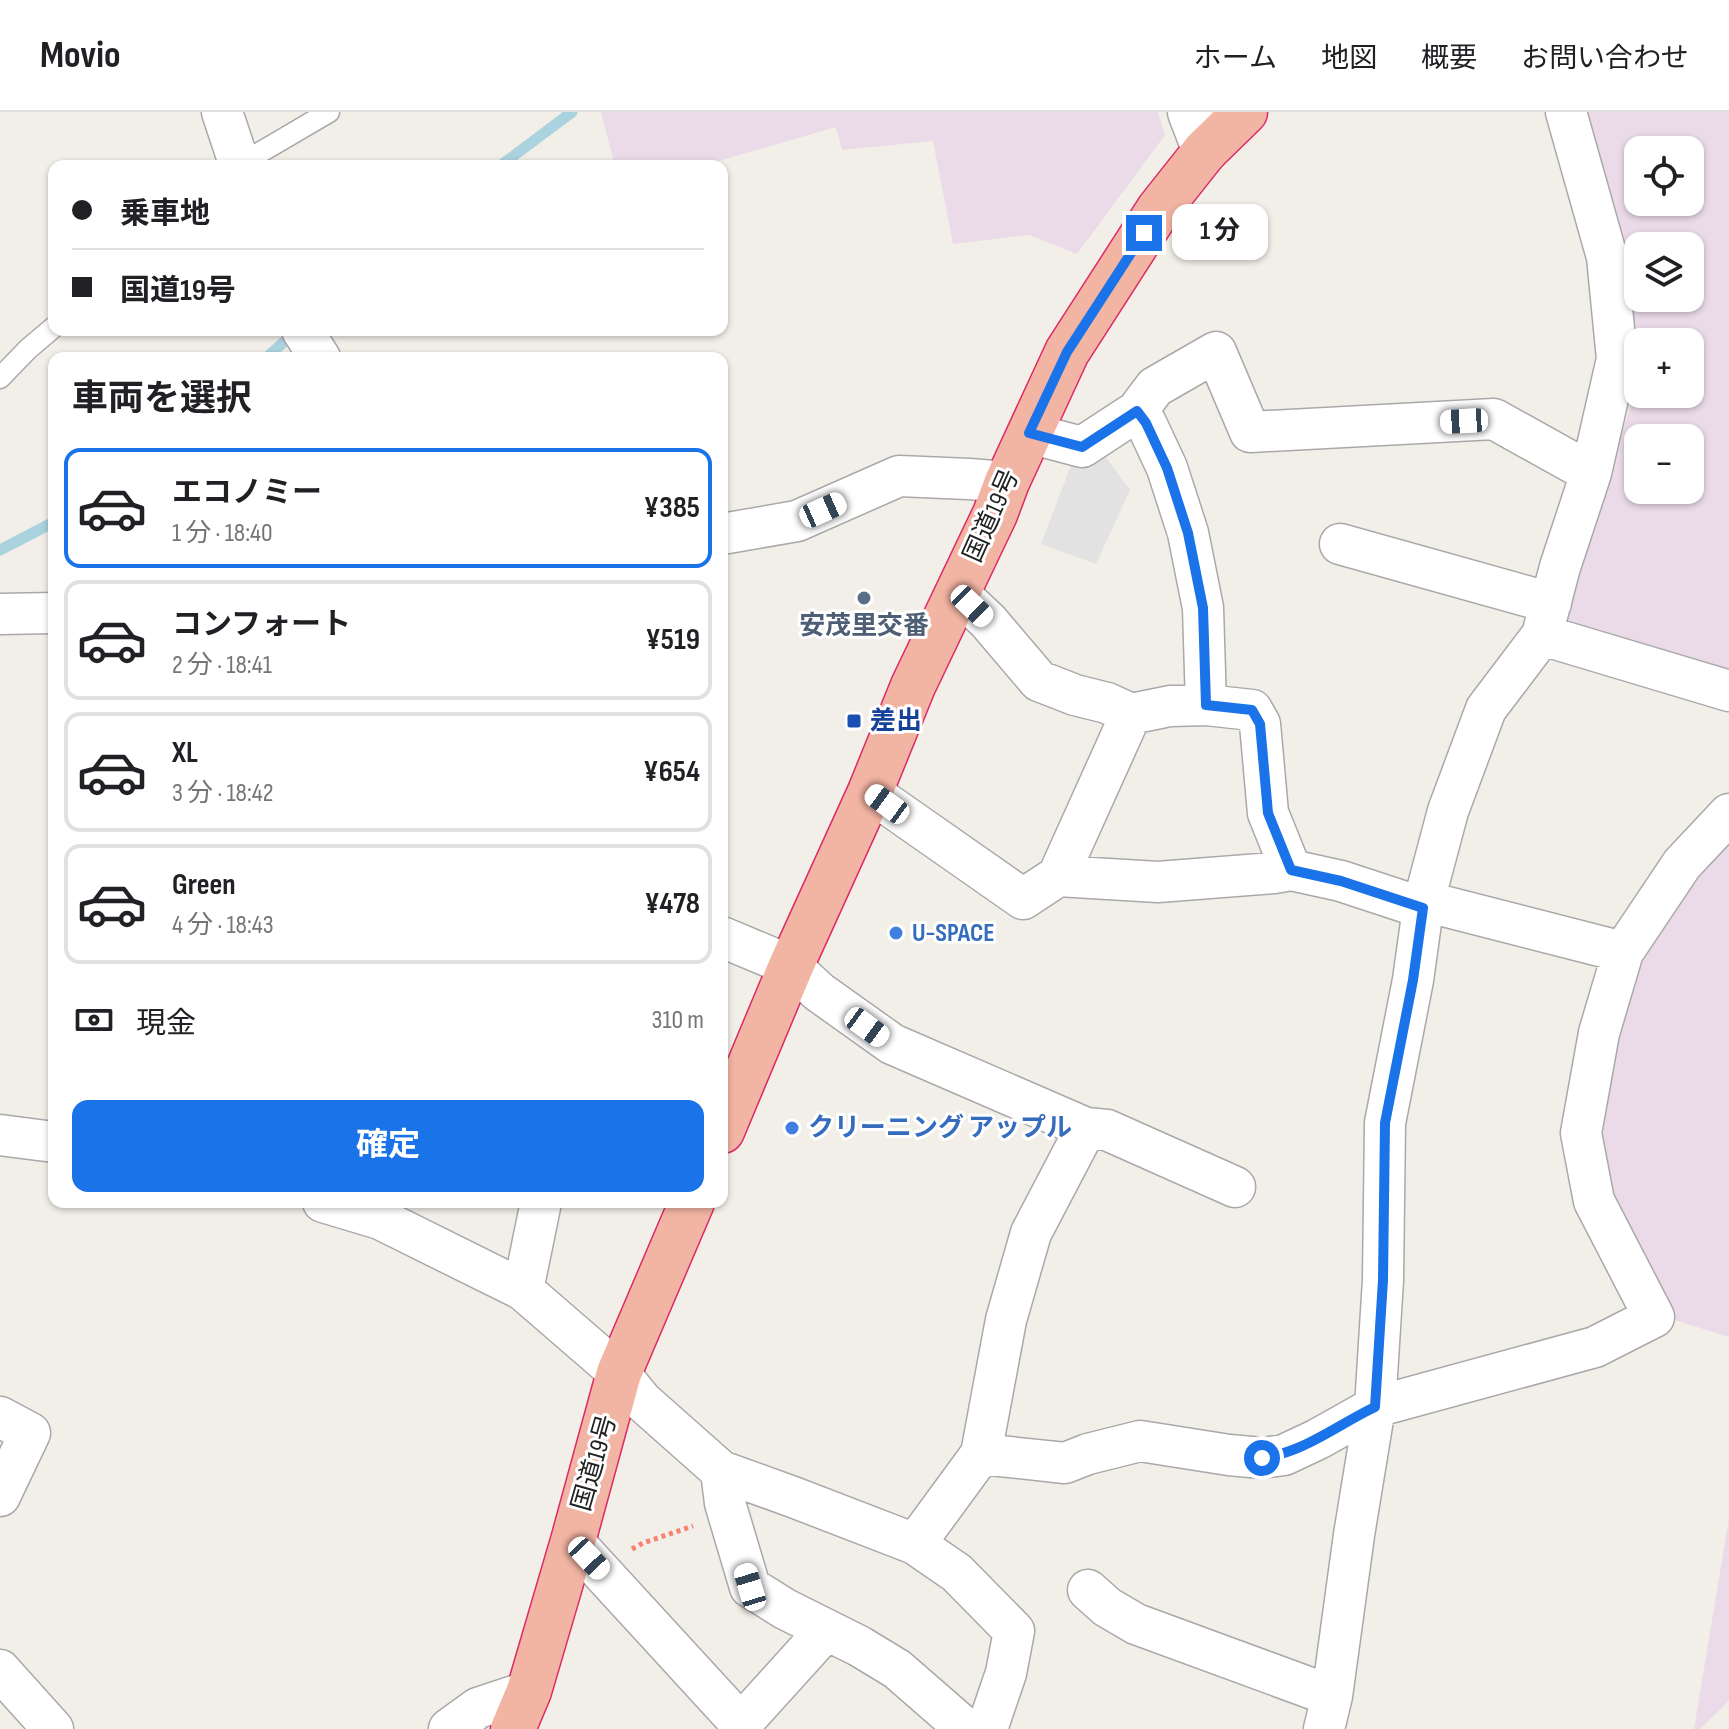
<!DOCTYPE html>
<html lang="ja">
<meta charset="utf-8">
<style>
:root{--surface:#fff;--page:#f2f2f2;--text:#202124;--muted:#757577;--line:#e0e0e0;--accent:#1a73e8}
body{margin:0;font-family:"Sofia Sans Condensed","Noto Sans JP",sans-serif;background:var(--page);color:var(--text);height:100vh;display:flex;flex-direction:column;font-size:30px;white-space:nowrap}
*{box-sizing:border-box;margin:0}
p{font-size:26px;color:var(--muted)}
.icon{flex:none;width:44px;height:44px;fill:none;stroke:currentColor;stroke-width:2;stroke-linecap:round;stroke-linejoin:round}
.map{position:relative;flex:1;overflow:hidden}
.side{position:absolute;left:48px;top:240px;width:680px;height:856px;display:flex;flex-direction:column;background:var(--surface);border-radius:16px;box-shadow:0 2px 6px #0004}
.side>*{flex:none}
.banner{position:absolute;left:48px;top:48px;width:680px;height:176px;border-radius:16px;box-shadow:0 2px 6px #0004;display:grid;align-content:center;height:176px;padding:0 24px;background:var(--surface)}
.tools{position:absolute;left:1624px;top:24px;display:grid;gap:16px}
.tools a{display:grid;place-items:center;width:80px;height:80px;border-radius:16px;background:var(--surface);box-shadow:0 2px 6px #0004;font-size:40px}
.end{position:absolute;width:36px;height:36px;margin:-18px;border:10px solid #1a73e8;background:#fff;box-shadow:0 0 0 4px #fff}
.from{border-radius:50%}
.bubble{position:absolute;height:56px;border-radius:16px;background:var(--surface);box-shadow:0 2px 6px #0004;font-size:26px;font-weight:700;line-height:56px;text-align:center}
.car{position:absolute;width:24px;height:48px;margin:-24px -12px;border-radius:10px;box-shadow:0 0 6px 2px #0007;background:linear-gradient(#fff 24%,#345 0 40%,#fff 0 76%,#345 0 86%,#fff 0)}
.banner b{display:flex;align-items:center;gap:28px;height:76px;font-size:30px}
.banner b+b{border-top:2px solid var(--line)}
.banner i{width:20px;height:20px;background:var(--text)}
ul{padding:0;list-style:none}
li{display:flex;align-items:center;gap:24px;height:120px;margin:0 16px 12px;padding:0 8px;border:4px solid var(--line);border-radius:16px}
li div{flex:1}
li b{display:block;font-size:30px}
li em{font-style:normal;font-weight:700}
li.current{border-color:var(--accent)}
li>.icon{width:72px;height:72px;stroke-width:1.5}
h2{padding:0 24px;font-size:36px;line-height:96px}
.pay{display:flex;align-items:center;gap:20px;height:88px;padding:0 24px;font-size:30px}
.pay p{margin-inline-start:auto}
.primary-button{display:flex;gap:16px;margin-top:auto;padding:16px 24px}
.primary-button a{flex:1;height:92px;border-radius:16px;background:var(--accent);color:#fff;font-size:32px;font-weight:700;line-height:92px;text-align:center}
header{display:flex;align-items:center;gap:48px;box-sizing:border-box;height:112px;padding:0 40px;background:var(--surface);border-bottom:2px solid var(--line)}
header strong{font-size:38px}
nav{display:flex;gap:44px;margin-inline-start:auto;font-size:28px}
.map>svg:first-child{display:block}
.industrial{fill:#ebdbe8;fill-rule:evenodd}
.parking{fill:#e2e2e2}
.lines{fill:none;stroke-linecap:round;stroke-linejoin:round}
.stream{stroke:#aad3df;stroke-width:11}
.service-casing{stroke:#a9a9a9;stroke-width:23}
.minor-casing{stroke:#a9a9a9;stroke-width:43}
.tertiary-casing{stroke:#a9a9a9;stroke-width:47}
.trunk-casing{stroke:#dc2a67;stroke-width:47}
.path{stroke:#fa8072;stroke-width:5;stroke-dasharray:4 4;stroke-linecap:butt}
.service{stroke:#fff;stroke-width:20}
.minor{stroke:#fff;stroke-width:40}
.tertiary{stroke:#fff;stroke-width:44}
.trunk{stroke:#f2b4a3;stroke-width:44}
.route{stroke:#1a73e8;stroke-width:10}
.service-dot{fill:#5c6f8a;stroke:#fff;stroke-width:3}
.transit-dot{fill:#1a4fb4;stroke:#fff;stroke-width:3}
.shop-dot{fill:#3f7fe0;stroke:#fff;stroke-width:3}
.labels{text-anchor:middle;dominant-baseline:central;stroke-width:6;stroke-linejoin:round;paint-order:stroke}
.street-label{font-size:26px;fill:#222;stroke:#fff}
.service-label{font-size:26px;font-weight:bold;fill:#4e5e75;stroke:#fff}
.transit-label{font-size:26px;font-weight:bold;fill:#164399;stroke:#fff;text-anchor:start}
.shop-label{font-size:26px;font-weight:bold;fill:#366cbe;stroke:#fff;text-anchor:start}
</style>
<header>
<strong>Movio</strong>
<nav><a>ホーム</a><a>地図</a><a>概要</a><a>お問い合わせ</a></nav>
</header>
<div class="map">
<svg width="1729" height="1617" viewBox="0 0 1729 1617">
<rect width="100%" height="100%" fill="#f2efe9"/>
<path class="industrial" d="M 601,0 L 1158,0 L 1165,23 L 1077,142 L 1029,123 L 953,132 L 933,29 L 842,38 L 836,15 L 701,54 L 615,54 Z
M 1582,0 L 1729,0 L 1729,572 L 1560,518 L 1633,286 L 1635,212 L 1611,128 ZM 1638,38 L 1690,38 L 1690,90 L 1638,90 ZM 1638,134 L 1690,134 L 1690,186 L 1638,186 ZM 1638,230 L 1690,230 L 1690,282 L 1638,282 ZM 1638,326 L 1690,326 L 1690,378 L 1638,378 Z
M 1729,718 L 1729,1225 L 1668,1206 L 1587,1024 L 1630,843 Z
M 1729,1406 L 1729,1589 L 1700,1617 L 1694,1617 Z"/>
<path class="parking" d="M 1099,336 L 1130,378 L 1096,452 L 1041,432 L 1075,343 Z"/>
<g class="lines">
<path class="stream" d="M 500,54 L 572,0
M 266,246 L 295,220
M 0,438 L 54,410"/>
<g class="service-casing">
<path id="service" d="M 237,54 L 329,0
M 0,266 L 28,237 L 54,215"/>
</g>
<g class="minor-casing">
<path id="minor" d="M 222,0 L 240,54
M 302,218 L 320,246
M 1137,299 L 1146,311 L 1167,356 L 1188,421 L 1203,496 L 1206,593
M 1029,321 L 1082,335 L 1137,299 L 1155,275 L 1216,240 L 1250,320 L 1494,307 L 1591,361
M 722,422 L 797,409 L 899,364 L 969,367 L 1007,370
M 1340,432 L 1551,491
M 957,480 L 988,509 L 1039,569 L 1075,583 L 1107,591 L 1131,602 L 1170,594 L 1206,593 L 1252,598 L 1260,612 L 1268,701 L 1291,758
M 0,502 L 54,501
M 1542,523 L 1729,579
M 870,680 L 1023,787 L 1058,764 L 1131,602
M 1058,764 L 1158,770 L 1274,761 L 1291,758 L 1341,769 L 1423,796
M 1424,789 L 1623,840
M 722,825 L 791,854 L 819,880 L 892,932 L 1086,1016 L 1107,1018 L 1235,1075
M 0,1023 L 54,1030
M 323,1090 L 380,1107 L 523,1178 L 619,1261 L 642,1289 L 721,1359 L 725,1391 L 750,1475 L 785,1497 L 859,1534 L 897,1557 L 966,1617
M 523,1178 L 541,1090
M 0,1305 L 30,1321 L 0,1384
M 981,1342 L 1065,1351 L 1088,1342 L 1140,1329 L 1229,1343 L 1262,1346 L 1284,1343 L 1318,1327 L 1375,1295 L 1595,1235 L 1654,1205 L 1594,1089 L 1581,1021 L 1599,921 L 1623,840 L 1682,752 L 1729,702
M 721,1359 L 793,1385 L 915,1432 L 957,1461 L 1014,1519 L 1006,1561 L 987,1617
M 573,1429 L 741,1612 L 826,1518
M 915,1432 L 981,1342 L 1006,1208 L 1031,1121 L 1086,1016
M 1088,1478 L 1107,1495 L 1136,1512 L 1332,1584
M 0,1558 L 53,1617
M 449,1617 L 478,1596 L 529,1579
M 1324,1617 L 1332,1584 L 1354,1423 L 1375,1295 L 1383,1168 L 1385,1011 L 1413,868 L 1424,789 L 1448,699 L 1486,597 L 1542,523 L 1560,455 L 1591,361 L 1617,247 L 1607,145 L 1566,0"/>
</g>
<g class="tertiary-casing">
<path id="tertiary" d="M 1190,0 L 1205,39"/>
</g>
<g class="trunk-casing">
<path id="trunk" d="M 722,1019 L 791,854 L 870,680 L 913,574 L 995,402 L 1007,370 L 1067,240 L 1159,97 L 1205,39 L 1245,0
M 513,1617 L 529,1579 L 573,1429 L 619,1261 L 692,1090"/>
</g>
<path class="path" d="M 632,1437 L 643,1431 L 693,1414"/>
<use href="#service" class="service"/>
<use href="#minor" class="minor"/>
<use href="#tertiary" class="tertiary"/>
<use href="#trunk" class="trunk"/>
</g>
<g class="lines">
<path class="route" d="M 1144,121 L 1067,240 L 1029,321 L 1082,335 L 1137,299 L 1146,311 L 1167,356 L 1188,421 L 1203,496 L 1206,593 L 1252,598 L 1260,612 L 1268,701 L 1291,758 L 1341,769 L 1423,796 L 1413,868 L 1385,1011 L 1383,1168 L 1375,1295 C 1337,1313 1305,1340 1262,1346"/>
</g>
<circle class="service-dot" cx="864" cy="486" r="8"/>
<rect class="transit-dot" x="846" y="601" width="16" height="16" rx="4"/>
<g class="shop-dot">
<circle cx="896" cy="821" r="8"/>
<circle cx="792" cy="1016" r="8"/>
</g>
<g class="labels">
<g class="street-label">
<text transform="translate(992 404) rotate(-66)">国道19号</text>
<text transform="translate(595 1351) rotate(-74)">国道19号</text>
</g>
<g class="service-label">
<text x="864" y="514">安茂里交番</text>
</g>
<g class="transit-label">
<text x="870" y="609">差出</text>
</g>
<g class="shop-label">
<text x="912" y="821">U-SPACE</text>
<text x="808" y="1016">クリーニング アップル</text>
</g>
</g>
</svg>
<div class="tools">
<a><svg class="icon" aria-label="locate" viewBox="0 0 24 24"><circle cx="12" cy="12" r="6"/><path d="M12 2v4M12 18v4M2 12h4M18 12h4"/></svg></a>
<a><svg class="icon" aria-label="layers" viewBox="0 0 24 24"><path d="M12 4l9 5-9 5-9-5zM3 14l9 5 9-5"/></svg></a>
<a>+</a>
<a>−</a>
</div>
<i class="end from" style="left:1262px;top:1346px"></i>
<i class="end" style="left:1144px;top:121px"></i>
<div class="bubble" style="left:1172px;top:92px;width:96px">1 分</div>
<i class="car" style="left:1464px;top:309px;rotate:267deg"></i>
<i class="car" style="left:823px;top:398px;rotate:66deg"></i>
<i class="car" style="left:972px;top:494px;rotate:134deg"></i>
<i class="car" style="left:887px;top:692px;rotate:306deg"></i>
<i class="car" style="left:867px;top:915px;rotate:126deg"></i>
<i class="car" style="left:589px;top:1446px;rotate:137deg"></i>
<i class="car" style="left:750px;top:1475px;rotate:343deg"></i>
<div class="banner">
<b><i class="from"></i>乗車地</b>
<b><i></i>国道19号</b>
</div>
<section class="side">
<h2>車両を選択</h2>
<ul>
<li class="current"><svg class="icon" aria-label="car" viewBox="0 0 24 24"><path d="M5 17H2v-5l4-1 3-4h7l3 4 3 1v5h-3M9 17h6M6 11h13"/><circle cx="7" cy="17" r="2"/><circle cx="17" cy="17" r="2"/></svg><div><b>エコノミー</b><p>1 分 · 18:40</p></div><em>¥385</em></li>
<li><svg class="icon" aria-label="car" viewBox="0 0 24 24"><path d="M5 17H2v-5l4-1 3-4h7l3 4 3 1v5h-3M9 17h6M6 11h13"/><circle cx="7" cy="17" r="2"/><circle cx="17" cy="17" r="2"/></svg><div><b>コンフォート</b><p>2 分 · 18:41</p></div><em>¥519</em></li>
<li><svg class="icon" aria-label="car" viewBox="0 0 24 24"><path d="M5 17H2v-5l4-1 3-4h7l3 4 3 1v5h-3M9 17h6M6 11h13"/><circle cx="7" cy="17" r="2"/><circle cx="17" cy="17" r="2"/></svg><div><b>XL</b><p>3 分 · 18:42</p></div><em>¥654</em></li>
<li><svg class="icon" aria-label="car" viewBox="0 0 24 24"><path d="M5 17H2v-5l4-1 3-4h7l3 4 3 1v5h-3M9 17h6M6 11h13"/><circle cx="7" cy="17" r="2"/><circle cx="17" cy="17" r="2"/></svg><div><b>Green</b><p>4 分 · 18:43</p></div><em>¥478</em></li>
</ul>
<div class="pay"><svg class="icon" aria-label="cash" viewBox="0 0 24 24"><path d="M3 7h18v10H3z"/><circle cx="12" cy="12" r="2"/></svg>現金<p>310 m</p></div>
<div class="primary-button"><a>確定</a></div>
</section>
</div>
